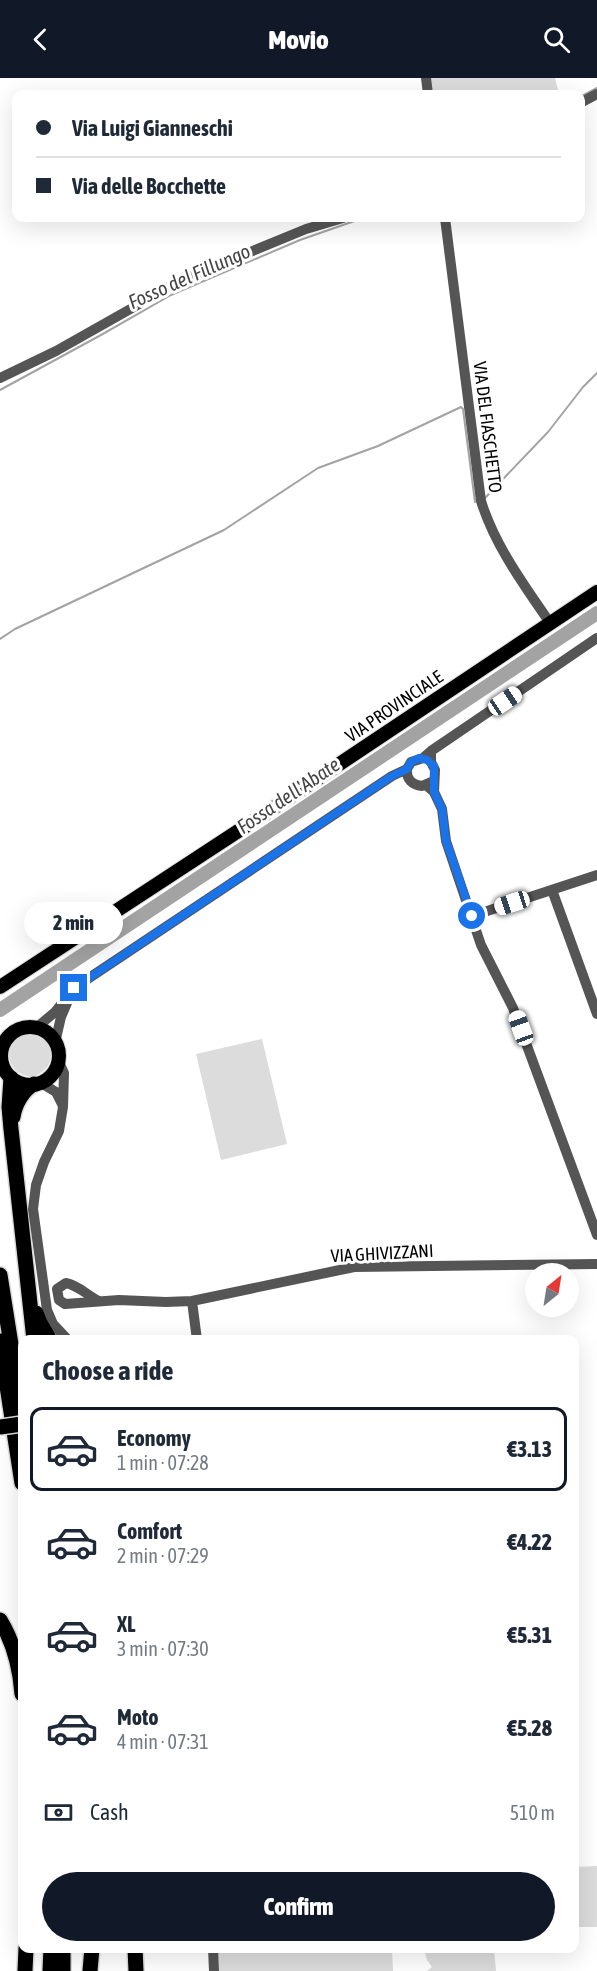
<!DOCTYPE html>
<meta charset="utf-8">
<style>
:root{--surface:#fff;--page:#f6f6f7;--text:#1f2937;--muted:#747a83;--line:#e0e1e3;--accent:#111827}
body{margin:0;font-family:"Asap Condensed",sans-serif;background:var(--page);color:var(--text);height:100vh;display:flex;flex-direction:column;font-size:22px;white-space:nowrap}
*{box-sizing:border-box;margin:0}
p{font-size:20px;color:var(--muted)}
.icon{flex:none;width:33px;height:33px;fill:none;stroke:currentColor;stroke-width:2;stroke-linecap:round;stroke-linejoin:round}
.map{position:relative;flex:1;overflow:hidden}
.sheet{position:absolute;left:18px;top:1257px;width:561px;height:618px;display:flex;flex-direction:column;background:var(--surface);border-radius:12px;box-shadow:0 6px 24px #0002}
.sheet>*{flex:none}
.guide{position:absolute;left:12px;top:12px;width:573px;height:132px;border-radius:12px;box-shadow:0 6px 24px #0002;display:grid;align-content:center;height:132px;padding:0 24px;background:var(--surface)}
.needle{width:39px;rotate:30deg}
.fabs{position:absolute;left:525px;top:1185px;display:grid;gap:12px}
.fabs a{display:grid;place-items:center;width:54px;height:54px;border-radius:50%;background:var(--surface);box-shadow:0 6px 24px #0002;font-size:30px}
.end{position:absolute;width:27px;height:27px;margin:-14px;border:8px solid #1a73e8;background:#fff;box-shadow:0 0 0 3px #fff}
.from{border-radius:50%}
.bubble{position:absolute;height:42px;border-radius:21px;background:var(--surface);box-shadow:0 6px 24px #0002;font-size:20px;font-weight:800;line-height:42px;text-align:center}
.car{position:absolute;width:18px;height:36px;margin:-18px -9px;border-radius:8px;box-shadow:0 0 4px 2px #0007;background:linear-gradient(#fff 24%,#345 0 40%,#fff 0 76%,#345 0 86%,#fff 0)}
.guide b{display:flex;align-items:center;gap:21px;height:57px;font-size:22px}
.guide b+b{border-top:2px solid var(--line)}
.guide i{width:15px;height:15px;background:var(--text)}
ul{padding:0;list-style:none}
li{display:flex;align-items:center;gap:18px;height:84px;margin:0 12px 9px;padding:0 12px;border:3px solid transparent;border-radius:12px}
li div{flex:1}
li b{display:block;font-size:22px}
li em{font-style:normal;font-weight:800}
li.selected{border-color:var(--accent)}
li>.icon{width:54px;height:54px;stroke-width:1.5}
h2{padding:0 24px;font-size:27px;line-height:72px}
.pay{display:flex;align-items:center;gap:15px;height:66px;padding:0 24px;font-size:22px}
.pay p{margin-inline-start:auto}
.button{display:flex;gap:12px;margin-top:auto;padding:12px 24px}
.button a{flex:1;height:69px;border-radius:36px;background:var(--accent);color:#fff;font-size:24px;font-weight:800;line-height:69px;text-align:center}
header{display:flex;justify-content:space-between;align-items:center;height:78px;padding:0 24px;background:var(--accent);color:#fff;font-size:27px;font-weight:800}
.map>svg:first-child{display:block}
.green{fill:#dcdcdc}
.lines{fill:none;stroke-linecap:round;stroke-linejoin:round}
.stream{stroke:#a3a3a3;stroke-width:2}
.river{stroke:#a3a3a3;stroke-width:14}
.major-casing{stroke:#dbdbdb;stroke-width:16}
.highway-casing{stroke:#dbdbdb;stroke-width:18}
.minor{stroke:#555;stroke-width:10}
.major{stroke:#000;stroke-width:14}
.highway{stroke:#000;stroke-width:15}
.highway-bridge-casing{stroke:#dbdbdb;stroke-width:18;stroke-linecap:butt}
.highway-bridge{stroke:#000;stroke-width:15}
.route{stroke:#1a73e8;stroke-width:8}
.labels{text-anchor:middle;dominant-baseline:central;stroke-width:6;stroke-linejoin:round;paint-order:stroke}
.street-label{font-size:18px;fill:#000;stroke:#fff}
.water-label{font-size:20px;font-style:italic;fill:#444;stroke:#fff}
</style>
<header><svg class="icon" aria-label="back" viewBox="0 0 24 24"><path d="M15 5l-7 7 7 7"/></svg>Movio<svg class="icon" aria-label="search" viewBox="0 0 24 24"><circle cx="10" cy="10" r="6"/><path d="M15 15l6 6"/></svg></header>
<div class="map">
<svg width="597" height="1893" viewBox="0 0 597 1893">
<rect width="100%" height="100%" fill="#fff"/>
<path class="green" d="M 430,0 L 555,0 L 559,16 L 432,16 Z
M9 977a21 21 0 1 1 42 0a21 21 0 1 1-42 0Z
M 262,961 L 287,1066 L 221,1082 L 196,976 Z
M 597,1788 L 597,1849 L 575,1849 L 575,1789 Z
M 218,1871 L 392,1871 L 393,1893 L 219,1893 Z
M 424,1871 L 494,1871 L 496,1893 L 427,1893 L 432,1889 L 427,1882 Z"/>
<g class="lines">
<path class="stream" d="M 580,19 L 597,10
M 0,312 L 101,257 L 171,217 L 300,162 L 363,140
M 485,420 L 548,354 L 583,309 L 597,295
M 0,561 L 15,551 L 224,452 L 318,390 L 378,368 L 461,329 L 463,331 L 475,424"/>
<path class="river" d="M 0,932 L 597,535"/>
<g class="major-casing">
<path id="major" d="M 0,909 L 272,731 L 597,514
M1 978a29 29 0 1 1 58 0a29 29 0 1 1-58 0Z"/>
</g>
<g class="highway-casing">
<path id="highway" d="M 11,1000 L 9,1029 L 11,1051 L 34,1262
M 13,1039 C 15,1026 23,1012 34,1006
M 0,1197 L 22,1336
M 36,1235 L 40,1245 L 50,1262
M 0,1263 L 22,1405
M 0,1542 C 14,1565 20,1589 22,1616
M 135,1870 L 136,1893
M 25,1893 L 26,1870
M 50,1893 L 51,1870
M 63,1893 L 63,1870
M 90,1893 L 92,1870"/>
</g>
<path class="minor" d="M 426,0 L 428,16
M 580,25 L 597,16
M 445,140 L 481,423 C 495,468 524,507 550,545
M 0,300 L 56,273 L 180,203 L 306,151 L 343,140
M 431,673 L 431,684 L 435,692 L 434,714
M 407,691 C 406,701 412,707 422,708 L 431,704
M 426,707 L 434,714 L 442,731 L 446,763 L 481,867 L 513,930 L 597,1157
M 552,812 L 597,936
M 472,838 L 597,797
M 36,950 L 55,934 L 74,910 L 392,698 L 407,691 L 411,684 L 423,680 L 431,673 L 597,560
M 55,965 L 61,939 L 67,925
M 58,982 L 64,995 L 63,1029 L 59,1053 L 44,1084 L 36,1107 L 33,1131 L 47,1232 L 53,1246 L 68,1262
M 41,1005 L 56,1014 L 62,1026
M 99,1223 C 88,1218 78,1207 66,1205 L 57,1211 L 59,1222 L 65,1226 L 119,1222 L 166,1224 L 192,1223 L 354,1189 L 597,1186
M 192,1223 L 197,1262
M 213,1870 L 214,1893"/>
<use href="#major" class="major"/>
<use href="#highway" class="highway"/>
<g class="highway-bridge-casing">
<path id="highway-bridge" d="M 0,1349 L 22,1346"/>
</g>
<use href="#highway-bridge" class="highway-bridge"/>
</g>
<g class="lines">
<path class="route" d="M 74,910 L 392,698 L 407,691 L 411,684 L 419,680 L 427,682 L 434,688 L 434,714 L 442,731 L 446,763 L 472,838"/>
</g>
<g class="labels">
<g class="street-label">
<text transform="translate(488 349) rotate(83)">VIA DEL FIASCHETTO</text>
<text transform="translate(394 628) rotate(-34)">VIA PROVINCIALE</text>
<text transform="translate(382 1175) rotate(-3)">VIA GHIVIZZANI</text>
</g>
<g class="water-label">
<text transform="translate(189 198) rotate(-24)">Fosso del Fillungo</text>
<text transform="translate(288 717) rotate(-34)">Fossa dell'Abate</text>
</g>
</g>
</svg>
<div class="fabs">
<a><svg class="needle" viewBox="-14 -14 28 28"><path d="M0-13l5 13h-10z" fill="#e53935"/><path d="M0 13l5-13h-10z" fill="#747a83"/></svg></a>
</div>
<i class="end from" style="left:472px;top:838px"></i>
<i class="end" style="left:74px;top:910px"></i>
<div class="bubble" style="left:24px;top:824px;width:99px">2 min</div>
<i class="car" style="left:505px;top:623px;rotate:56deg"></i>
<i class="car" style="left:512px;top:825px;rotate:252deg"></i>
<i class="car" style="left:521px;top:950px;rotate:340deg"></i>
<div class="guide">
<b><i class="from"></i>Via Luigi Gianneschi</b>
<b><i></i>Via delle Bocchette</b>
</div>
<section class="sheet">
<h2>Choose a ride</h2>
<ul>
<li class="selected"><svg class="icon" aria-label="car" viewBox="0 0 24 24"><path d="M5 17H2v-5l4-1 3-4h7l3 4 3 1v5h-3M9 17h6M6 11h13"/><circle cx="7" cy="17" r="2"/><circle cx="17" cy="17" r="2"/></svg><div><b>Economy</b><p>1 min · 07:28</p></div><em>€3.13</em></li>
<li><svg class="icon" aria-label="car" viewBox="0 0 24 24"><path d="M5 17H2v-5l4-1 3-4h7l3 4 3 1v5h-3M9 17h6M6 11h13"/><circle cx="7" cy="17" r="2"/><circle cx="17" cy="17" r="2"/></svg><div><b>Comfort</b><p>2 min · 07:29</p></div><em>€4.22</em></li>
<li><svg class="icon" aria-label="car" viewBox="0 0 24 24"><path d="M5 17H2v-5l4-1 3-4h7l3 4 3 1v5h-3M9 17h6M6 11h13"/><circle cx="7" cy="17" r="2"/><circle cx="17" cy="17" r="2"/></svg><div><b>XL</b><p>3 min · 07:30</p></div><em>€5.31</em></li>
<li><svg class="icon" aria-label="car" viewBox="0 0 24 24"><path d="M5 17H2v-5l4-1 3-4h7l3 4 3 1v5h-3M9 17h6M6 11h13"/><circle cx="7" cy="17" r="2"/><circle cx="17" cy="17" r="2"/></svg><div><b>Moto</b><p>4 min · 07:31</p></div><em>€5.28</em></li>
</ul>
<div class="pay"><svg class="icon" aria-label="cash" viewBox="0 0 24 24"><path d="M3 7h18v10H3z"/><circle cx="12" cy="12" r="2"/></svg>Cash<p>510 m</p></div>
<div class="button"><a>Confirm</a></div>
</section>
</div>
